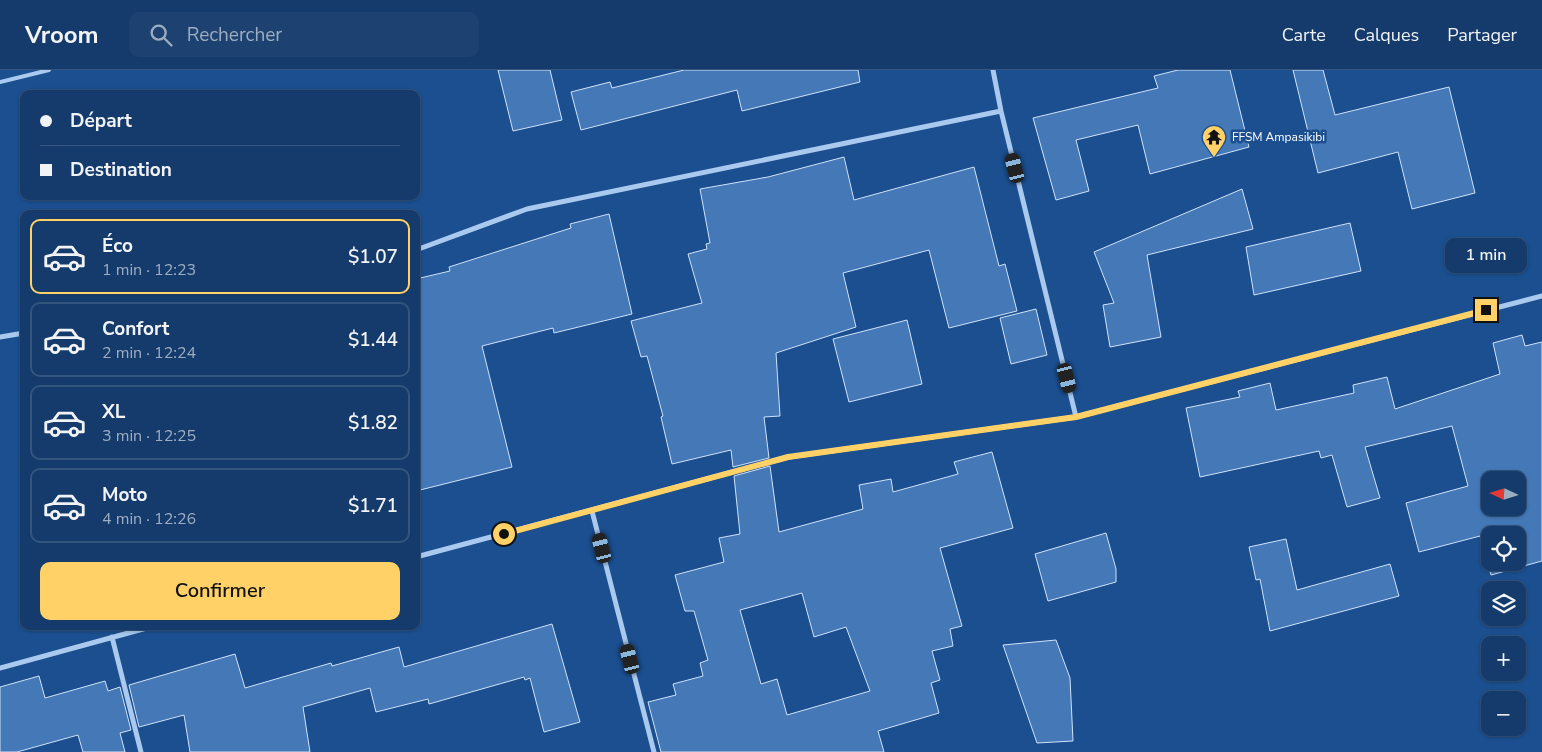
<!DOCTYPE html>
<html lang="fr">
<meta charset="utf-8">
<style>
:root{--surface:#143b6b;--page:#1d4271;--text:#f1f3f6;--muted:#9dadc1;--line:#33557e;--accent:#ffd166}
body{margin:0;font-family:"Nunito Sans",sans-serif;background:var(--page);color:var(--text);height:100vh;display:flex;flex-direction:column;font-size:19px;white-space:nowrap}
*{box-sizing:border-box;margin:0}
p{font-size:16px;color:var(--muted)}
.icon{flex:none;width:28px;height:28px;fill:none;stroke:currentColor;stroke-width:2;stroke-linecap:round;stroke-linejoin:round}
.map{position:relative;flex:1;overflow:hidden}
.drawer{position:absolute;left:20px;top:140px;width:400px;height:420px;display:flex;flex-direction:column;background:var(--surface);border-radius:10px;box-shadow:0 1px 4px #0004,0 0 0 1px var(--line)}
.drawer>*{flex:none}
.guide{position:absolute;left:20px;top:20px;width:400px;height:110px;border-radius:10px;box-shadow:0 1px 4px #0004,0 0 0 1px var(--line);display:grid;align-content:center;height:110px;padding:0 20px;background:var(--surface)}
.needle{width:32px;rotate:274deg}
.tools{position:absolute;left:1481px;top:401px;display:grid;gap:10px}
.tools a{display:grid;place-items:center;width:45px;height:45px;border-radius:10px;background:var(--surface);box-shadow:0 1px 4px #0004,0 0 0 1px var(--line);font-size:25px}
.end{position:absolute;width:22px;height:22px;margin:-11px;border:6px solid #ffd166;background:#111;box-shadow:0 0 0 2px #111}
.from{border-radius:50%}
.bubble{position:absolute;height:35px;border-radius:10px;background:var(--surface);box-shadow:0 1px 4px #0004,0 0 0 1px var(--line);font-size:16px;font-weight:600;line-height:35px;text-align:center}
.car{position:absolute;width:15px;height:30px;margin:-15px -8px;border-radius:6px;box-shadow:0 0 4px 1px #0007;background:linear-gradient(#222 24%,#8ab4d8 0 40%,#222 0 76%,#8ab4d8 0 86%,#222 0)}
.guide b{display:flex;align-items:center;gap:18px;height:48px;font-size:19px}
.guide b+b{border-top:1px solid var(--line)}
.guide i{width:12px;height:12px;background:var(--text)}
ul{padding:9px 0 0;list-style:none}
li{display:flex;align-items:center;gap:15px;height:75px;margin:0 10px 8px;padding:0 10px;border:2px solid var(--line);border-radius:10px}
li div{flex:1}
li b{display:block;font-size:19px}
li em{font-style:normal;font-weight:600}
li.active{border-color:var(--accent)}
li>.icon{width:45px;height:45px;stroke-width:1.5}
.button{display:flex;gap:10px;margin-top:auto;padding:10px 20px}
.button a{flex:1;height:58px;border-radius:10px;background:var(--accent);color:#111;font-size:20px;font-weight:600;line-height:58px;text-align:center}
header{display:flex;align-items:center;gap:30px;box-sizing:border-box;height:70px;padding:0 25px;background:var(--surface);border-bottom:1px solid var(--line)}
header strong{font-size:24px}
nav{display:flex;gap:28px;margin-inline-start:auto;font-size:18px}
.search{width:350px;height:45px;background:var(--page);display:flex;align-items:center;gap:12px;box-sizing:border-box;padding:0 18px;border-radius:10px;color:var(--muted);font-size:19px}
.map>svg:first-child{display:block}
.building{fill:#4478b7;stroke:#cfe3fa;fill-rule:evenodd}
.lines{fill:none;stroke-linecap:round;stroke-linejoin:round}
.lane{stroke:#a9c9ee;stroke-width:4}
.street{stroke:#a9c9ee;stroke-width:5}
.route{stroke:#ffd166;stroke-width:6}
.labels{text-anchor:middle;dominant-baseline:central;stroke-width:5;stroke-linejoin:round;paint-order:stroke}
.poi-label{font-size:12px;fill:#fff;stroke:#1b4f8f;text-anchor:start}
</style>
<header>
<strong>Vroom</strong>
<div class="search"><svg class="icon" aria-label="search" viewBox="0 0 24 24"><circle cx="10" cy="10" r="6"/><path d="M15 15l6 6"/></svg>Rechercher</div>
<nav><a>Carte</a><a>Calques</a><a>Partager</a></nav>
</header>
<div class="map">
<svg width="1542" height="682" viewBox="0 0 1542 682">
<rect width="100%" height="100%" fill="#1b4f8f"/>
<path class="building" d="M 498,0 L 550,0 L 562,50 L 513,61 Z
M 684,0 L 858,0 L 860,12 L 742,41 L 737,20 L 581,60 L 571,22 L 610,12 L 612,18 Z
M 1178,0 L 1230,0 L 1249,77 L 1150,104 L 1138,55 L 1076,70 L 1089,121 L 1056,130 L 1033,48 L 1158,18 L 1154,6 Z
M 1293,0 L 1323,0 L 1335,45 L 1449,17 L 1475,123 L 1412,139 L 1398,82 L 1318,103 Z
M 844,87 L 854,130 L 974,97 L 999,196 L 1005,194 L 1017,241 L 949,258 L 929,180 L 843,203 L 856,257 L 776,283 L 780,346 L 764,347 L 769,388 L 733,397 L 731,380 L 672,394 L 661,347 L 663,346 L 647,286 L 641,287 L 631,251 L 702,233 L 688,184 L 707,179 L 706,174 L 710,173 L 700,119 L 768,107 Z
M 1242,119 L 1253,159 L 1147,185 L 1161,267 L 1110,277 L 1103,235 L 1114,233 L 1094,182 Z
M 609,144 L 632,244 L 554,263 L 553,258 L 482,276 L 512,397 L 416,421 L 416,209 L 450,201 L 449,197 L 571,158 L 570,154 Z
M 1350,153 L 1361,201 L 1254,225 L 1246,177 Z
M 1036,239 L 1047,285 L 1011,294 L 1000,248 Z
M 907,250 L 922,314 L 849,332 L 833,269 Z
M 1522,265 L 1525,276 L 1542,272 L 1542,491 L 1491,505 L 1480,466 L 1419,482 L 1406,433 L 1468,416 L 1452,356 L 1365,377 L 1380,428 L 1347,437 L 1332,385 L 1321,388 L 1319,381 L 1200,407 L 1186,338 L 1240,327 L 1238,321 L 1270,313 L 1276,340 L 1354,323 L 1353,315 L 1387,307 L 1395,339 L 1500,304 L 1493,273 ZM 1490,410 L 1518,410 L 1518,438 L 1490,438 ZM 1490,465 L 1518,465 L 1518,492 L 1490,492 Z
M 992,382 L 1013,458 L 940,478 L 962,556 L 950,559 L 953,576 L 932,581 L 940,610 L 931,613 L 939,643 L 878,661 L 884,682 L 661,682 L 648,632 L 676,625 L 673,614 L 703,606 L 700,593 L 708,590 L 694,541 L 685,541 L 675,505 L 724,492 L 719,468 L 740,464 L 734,406 L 770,396 L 779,462 L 863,439 L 859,415 L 891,409 L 893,422 L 958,404 L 954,392 ZM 802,523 L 814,567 L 846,557 L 870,621 L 787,645 L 777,609 L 761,614 L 740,540 Z
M 1106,463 L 1116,499 L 1116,512 L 1048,531 L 1035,484 Z
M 1286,469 L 1297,520 L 1390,494 L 1399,526 L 1270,561 L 1260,509 L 1256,510 L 1249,477 Z
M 552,554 L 580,652 L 544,662 L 530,608 L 525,610 L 524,607 L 429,634 L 428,629 L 376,642 L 370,618 L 303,637 L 310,682 L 190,682 L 184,645 L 139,657 L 129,615 L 235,584 L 245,618 L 331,593 L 332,596 L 399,577 L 404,597 Z
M 1056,570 L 1070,608 L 1073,671 L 1037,673 L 1003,575 Z
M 39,606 L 45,628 L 105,611 L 108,621 L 120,617 L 131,660 L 120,663 L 125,682 L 83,682 L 78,665 L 17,682 L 0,682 L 0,617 Z"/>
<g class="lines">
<path class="lane" d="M 0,12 L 49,0"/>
<path class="street" d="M 993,0 L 1001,41 L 1076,347
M 416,180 L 527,139 L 1001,41
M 0,267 L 24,263
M 592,441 L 654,682
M 416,487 L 789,387 L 1076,347 L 1542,226
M 112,567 L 141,682
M 0,598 L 154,556"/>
</g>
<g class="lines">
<path class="route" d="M 504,464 L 788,387 L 1076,347 L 1486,240"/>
</g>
<defs>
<g id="temple-pin" transform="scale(1.25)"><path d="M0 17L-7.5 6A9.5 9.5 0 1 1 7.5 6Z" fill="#ffd166" stroke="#1b4f8f"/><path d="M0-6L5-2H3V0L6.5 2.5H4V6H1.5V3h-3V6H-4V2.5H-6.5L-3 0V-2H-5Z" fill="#111"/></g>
</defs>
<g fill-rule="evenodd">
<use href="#temple-pin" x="1214" y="67"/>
</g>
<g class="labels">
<g class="poi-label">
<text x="1232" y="67">FFSM Ampasikibi</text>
</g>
</g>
</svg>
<div class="tools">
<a><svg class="needle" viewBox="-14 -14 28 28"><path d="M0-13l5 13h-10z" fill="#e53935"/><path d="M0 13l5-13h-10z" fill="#9dadc1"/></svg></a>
<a><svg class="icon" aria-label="locate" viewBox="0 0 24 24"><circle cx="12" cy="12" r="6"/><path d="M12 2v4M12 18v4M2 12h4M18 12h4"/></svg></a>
<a><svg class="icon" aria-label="layers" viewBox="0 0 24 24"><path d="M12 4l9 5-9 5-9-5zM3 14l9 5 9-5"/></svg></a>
<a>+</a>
<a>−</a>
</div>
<i class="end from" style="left:504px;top:464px"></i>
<i class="end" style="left:1486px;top:240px"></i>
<div class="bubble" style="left:1445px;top:168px;width:82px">1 min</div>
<i class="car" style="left:1015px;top:98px;rotate:346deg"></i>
<i class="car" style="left:1067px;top:308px;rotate:166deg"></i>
<i class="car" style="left:602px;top:478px;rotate:346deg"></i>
<i class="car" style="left:630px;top:589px;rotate:346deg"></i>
<div class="guide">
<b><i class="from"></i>Départ</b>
<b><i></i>Destination</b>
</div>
<section class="drawer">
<ul>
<li class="active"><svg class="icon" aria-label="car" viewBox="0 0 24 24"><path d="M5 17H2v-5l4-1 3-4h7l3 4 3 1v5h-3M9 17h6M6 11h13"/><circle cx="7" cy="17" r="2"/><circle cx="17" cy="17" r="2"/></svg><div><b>Éco</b><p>1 min · 12:23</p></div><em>$1.07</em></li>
<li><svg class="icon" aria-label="car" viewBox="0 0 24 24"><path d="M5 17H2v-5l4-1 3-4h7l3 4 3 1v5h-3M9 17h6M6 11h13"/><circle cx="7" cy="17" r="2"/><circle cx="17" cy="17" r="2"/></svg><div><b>Confort</b><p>2 min · 12:24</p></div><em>$1.44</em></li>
<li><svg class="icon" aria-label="car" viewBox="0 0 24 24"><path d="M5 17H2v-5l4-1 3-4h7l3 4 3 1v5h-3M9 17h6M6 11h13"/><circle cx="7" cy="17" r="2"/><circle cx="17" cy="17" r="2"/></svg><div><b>XL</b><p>3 min · 12:25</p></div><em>$1.82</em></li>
<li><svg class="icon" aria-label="car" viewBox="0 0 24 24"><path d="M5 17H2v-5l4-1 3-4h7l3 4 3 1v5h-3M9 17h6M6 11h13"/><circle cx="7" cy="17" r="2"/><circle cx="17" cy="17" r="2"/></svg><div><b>Moto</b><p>4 min · 12:26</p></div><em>$1.71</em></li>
</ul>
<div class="button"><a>Confirmer</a></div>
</section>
</div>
